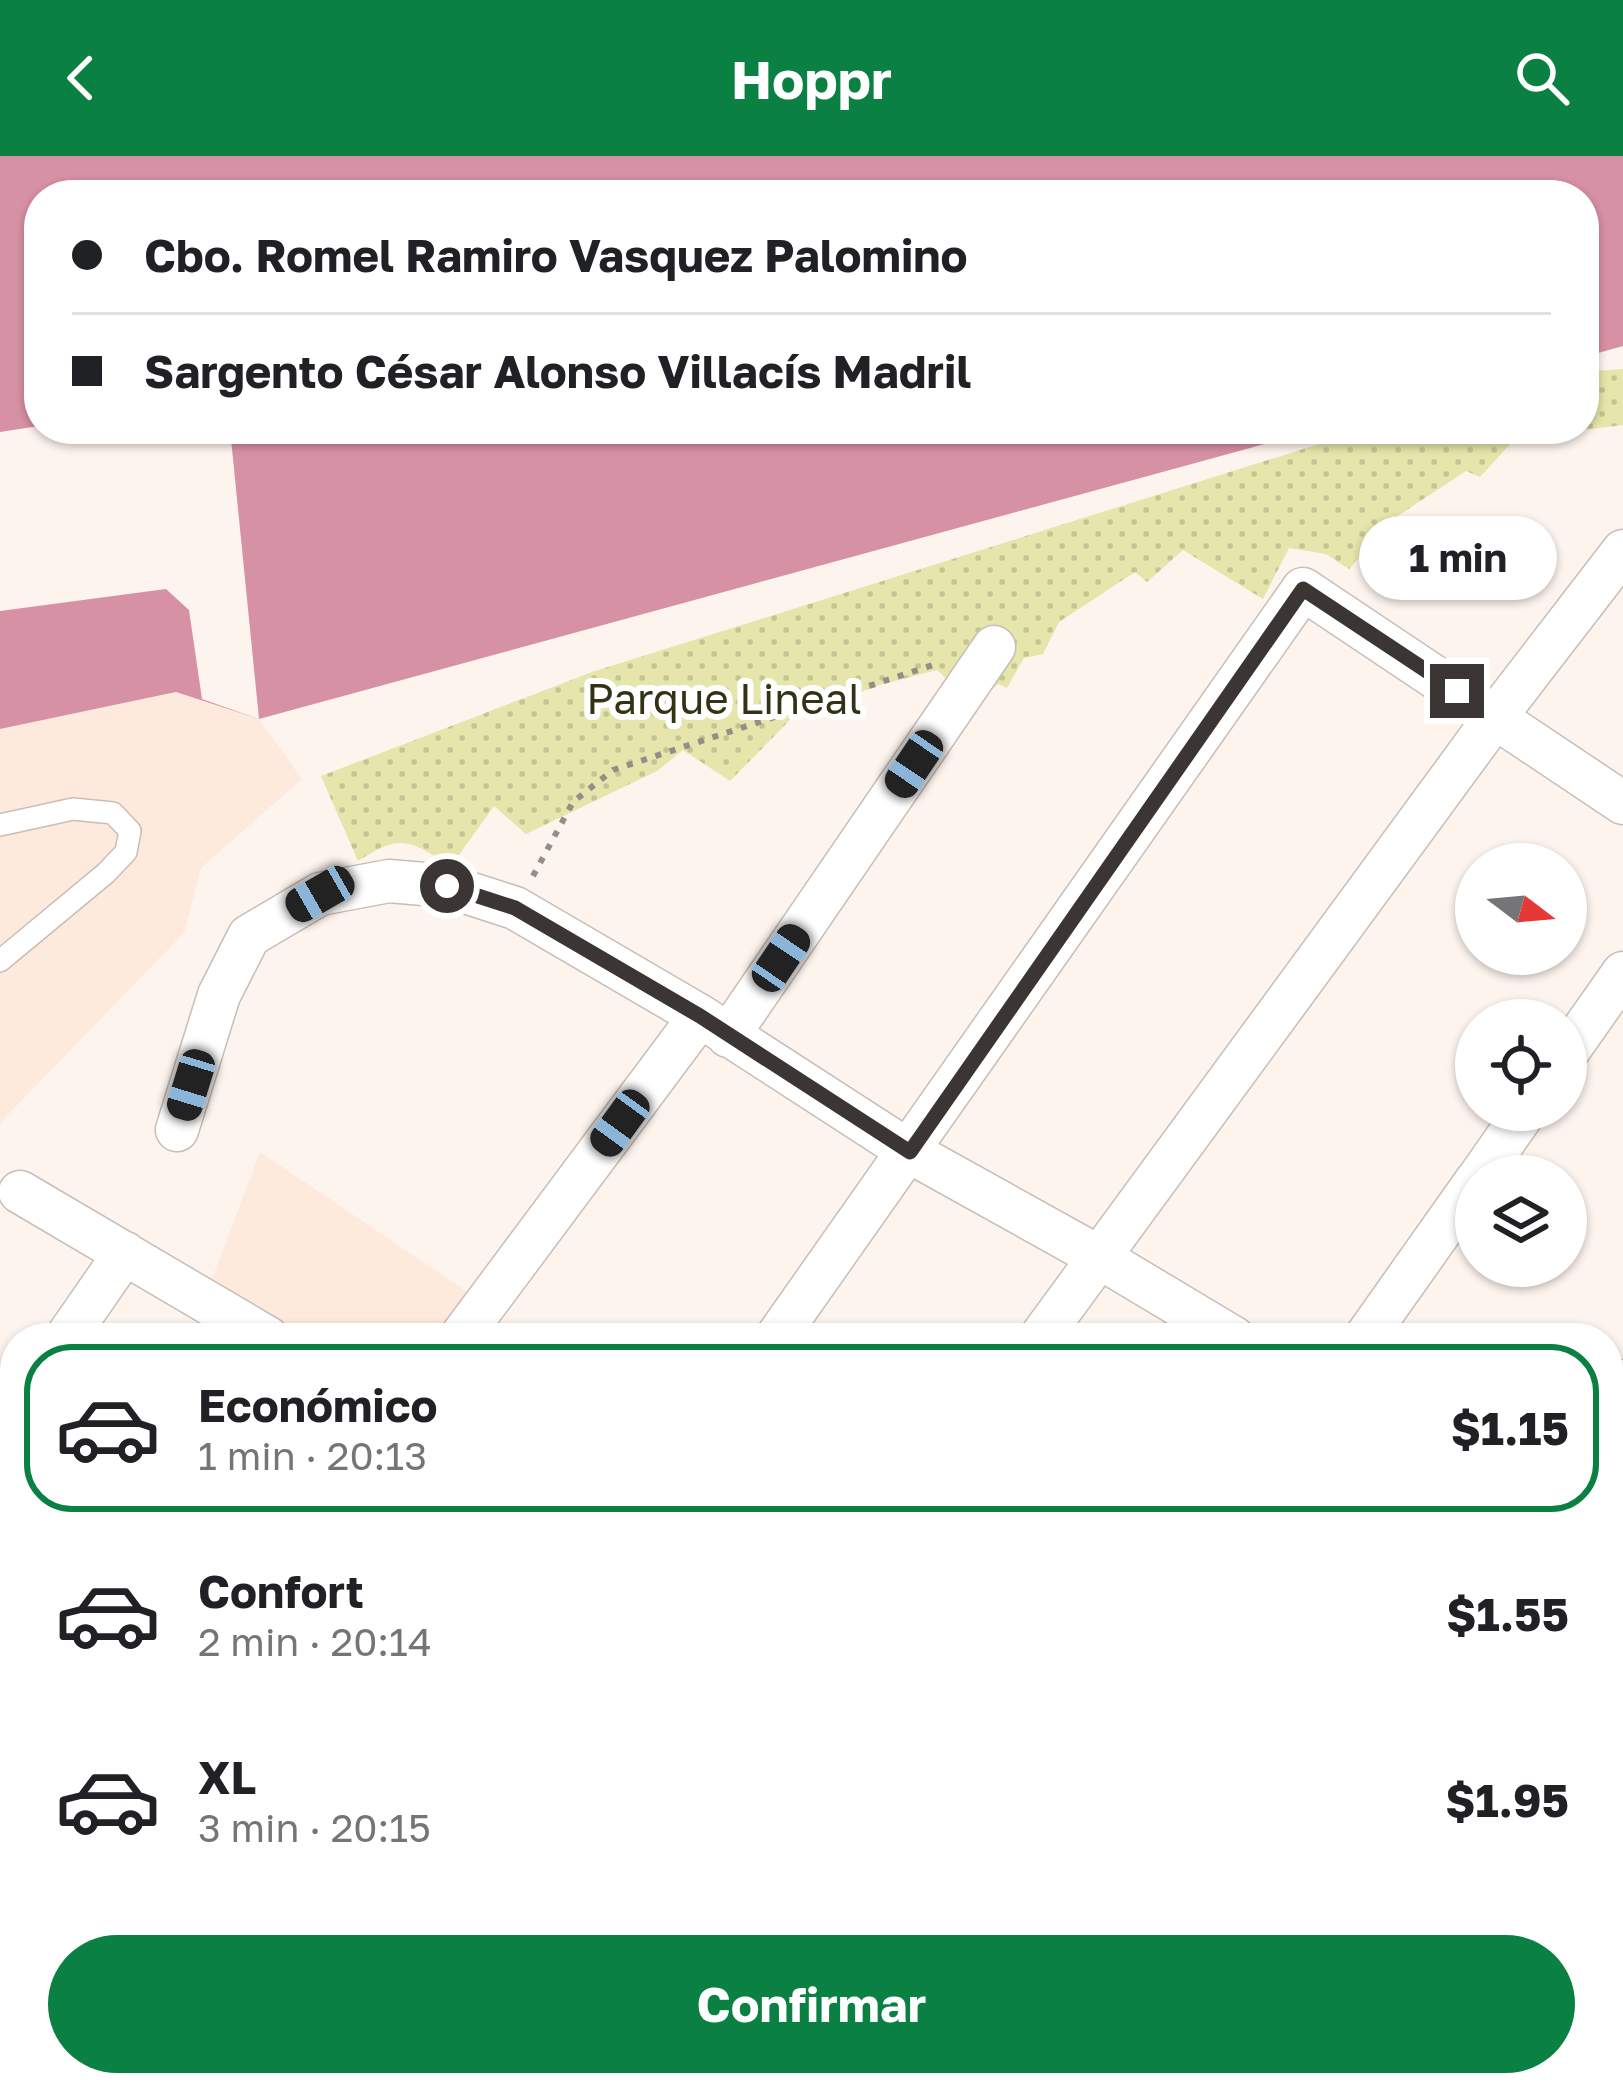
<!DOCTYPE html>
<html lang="es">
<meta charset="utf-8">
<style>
:root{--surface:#fff;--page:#f6f6f6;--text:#202124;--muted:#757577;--line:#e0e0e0;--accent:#0b8043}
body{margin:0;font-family:"Golos Text",sans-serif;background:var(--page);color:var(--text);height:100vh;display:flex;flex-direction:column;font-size:45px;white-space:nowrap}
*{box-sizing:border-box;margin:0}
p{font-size:39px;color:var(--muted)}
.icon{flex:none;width:66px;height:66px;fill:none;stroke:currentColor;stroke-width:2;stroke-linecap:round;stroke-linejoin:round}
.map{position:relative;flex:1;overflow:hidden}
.details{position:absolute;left:0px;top:1167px;width:1623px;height:774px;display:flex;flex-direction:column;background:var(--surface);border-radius:48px 48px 0 0;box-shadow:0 3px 9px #0004}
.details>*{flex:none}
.guide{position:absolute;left:24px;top:24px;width:1575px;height:264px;border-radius:48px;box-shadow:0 3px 9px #0004;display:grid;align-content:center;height:264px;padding:0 48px;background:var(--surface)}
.needle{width:78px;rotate:106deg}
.buttons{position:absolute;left:1455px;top:687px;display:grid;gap:24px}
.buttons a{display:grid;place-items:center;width:132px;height:132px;border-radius:50%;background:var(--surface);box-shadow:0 3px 9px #0004;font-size:60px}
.end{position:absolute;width:54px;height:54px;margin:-27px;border:15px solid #3b3633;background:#fff;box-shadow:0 0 0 6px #fff}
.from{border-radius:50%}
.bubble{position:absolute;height:84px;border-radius:42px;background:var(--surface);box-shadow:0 3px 9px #0004;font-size:39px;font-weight:700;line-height:84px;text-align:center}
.car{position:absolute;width:36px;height:72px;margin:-36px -18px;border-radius:15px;box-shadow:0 0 9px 3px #0007;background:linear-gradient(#222 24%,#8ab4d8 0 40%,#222 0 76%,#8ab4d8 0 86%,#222 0)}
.guide b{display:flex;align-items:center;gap:42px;height:114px;font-size:45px}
.guide b+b{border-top:3px solid var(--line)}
.guide i{width:30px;height:30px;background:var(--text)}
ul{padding:21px 0 0;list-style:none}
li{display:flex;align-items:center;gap:36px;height:168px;margin:0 24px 18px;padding:0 24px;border:6px solid transparent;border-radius:48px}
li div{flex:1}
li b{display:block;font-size:45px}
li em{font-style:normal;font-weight:700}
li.on{border-color:var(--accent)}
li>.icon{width:108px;height:108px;stroke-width:1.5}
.button{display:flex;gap:24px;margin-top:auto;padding:24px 48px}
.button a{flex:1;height:138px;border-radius:72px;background:var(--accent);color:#fff;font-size:48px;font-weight:700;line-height:138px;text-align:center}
header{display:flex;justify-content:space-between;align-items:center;height:156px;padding:0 48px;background:var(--accent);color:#fff;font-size:54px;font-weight:700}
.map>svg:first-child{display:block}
.built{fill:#fdeadd}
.park{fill:url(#park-dots)}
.water{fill:#d791a4}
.pier{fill:#fef4ee}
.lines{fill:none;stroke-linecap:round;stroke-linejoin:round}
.lane-casing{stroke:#c9bdb5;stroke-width:24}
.street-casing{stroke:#c9bdb5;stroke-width:45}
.path{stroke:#948d88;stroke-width:6;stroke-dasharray:6 9;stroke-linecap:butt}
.lane{stroke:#fff;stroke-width:21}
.street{stroke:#fff;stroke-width:42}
.route{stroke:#3b3633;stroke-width:15}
.labels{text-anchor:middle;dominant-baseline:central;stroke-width:12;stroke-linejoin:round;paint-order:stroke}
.park-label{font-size:42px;fill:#323214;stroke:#fff}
</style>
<header><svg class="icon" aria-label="back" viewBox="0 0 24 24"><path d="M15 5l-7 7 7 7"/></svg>Hoppr<svg class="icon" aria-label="search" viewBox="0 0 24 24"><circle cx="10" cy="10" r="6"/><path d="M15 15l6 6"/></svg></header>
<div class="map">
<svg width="1623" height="1941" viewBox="0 0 1623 1941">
<defs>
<pattern id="park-dots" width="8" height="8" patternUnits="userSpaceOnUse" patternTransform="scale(3)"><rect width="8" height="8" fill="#e5e5ac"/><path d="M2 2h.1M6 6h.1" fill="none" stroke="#c5c594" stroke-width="1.8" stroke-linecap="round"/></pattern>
</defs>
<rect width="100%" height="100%" fill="#fef4ee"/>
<path class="built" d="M 177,536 L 259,563 L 302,623 L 201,712 L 184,777 L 0,967 L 0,573 Z
M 260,996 L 478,1143 L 451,1182 L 288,1182 L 207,1136 Z"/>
<path class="park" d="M 1623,213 L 1623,269 L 1575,275 L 1572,273 L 1584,273 L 1584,216 Z
M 1367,273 L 1518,273 L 1513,285 L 1480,321 L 1466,315 L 1399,359 L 1349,413 L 1326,398 L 1289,392 L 1263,443 L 1183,394 L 1147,426 L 1135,416 L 1059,466 L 1043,498 L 1024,502 L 1007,532 L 998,528 L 987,537 L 954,530 L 937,514 L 876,530 L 791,563 L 730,625 L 683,594 L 657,615 L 526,678 L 494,650 L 451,710 C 409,684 401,677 358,705 L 321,620 L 592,516 Z"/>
<path class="water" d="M 0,0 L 1623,0 L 1623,190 L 1584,201 L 1584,39 L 39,39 L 39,273 L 1320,273 L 259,563 L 176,536 L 0,573 Z"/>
<path class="pier" d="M 39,270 L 230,273 L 259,563 L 202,543 L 189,454 L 166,433 L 0,455 L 0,276 Z"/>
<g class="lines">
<g class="lane-casing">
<path id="lane" d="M 0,669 L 73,653 L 113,657 L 130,675 L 126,696 L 106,717 L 0,805"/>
</g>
<g class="street-casing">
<path id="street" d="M 728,880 L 994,491
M 1566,898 L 1623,817
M 177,974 L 219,839 L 249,780 L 320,738 L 389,725 L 447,730 L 515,752 L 700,860 L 910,996 L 1097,1100 L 1234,1182
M 1480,1020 L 1526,954
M 20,1036 L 268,1182
M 66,1182 L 125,1097
M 460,1182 L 700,860
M 776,1182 L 1303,433 L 1623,647
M 1040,1182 L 1496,560 L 1623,395
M 1365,1182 L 1476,1025
M 1608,1246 L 1623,1225
M 0,1277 L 15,1256
M 1608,1406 L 1623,1415
M 0,1545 L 15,1554
M 0,1636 L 15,1613
M 1608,1686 L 1623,1664
M 615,1926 L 640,1941
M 1528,1926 L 1554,1941
M 99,1941 L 109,1926
M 347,1941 L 356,1926
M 851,1941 L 861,1926
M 1120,1941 L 1131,1926
M 1434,1941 L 1444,1926"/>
</g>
<path class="path" d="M 533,720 L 573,646 L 613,614 L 933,509"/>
<use href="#lane" class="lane"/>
<use href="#street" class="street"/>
</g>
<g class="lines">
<path class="route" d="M 447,730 L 515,752 L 700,860 L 910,996 L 1303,433 L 1457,535"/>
</g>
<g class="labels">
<g class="park-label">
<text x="724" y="542">Parque Lineal</text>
</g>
</g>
</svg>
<div class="buttons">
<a><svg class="needle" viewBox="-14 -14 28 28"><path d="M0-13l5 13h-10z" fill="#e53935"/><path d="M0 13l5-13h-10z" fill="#757577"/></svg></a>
<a><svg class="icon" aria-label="locate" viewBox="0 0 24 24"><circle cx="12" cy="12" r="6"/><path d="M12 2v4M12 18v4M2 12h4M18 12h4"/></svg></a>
<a><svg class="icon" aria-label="layers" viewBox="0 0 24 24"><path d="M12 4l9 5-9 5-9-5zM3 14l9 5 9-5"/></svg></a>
</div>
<i class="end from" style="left:447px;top:730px"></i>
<i class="end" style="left:1457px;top:535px"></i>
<div class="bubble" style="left:1359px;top:360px;width:198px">1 min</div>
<i class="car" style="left:914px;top:608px;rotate:214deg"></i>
<i class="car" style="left:320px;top:738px;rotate:240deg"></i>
<i class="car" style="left:781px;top:802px;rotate:34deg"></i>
<i class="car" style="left:191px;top:929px;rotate:197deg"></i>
<i class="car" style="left:620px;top:967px;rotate:216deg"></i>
<div class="guide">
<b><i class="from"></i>Cbo. Romel Ramiro Vasquez Palomino</b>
<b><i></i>Sargento César Alonso Villacís Madril</b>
</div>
<section class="details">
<ul>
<li class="on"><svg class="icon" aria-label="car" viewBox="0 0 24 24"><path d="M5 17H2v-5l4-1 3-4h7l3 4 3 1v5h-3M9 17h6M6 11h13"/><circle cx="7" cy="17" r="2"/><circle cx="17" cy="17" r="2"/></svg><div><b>Económico</b><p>1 min · 20:13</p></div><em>$1.15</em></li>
<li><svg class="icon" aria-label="car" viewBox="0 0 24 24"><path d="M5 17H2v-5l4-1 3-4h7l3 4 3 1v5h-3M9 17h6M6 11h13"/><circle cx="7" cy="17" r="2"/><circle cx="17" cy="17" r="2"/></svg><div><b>Confort</b><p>2 min · 20:14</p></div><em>$1.55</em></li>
<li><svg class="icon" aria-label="car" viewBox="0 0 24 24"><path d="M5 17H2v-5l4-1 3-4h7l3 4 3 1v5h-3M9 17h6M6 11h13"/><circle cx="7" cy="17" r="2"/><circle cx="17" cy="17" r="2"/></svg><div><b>XL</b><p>3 min · 20:15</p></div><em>$1.95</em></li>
</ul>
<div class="button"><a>Confirmar</a></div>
</section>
</div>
